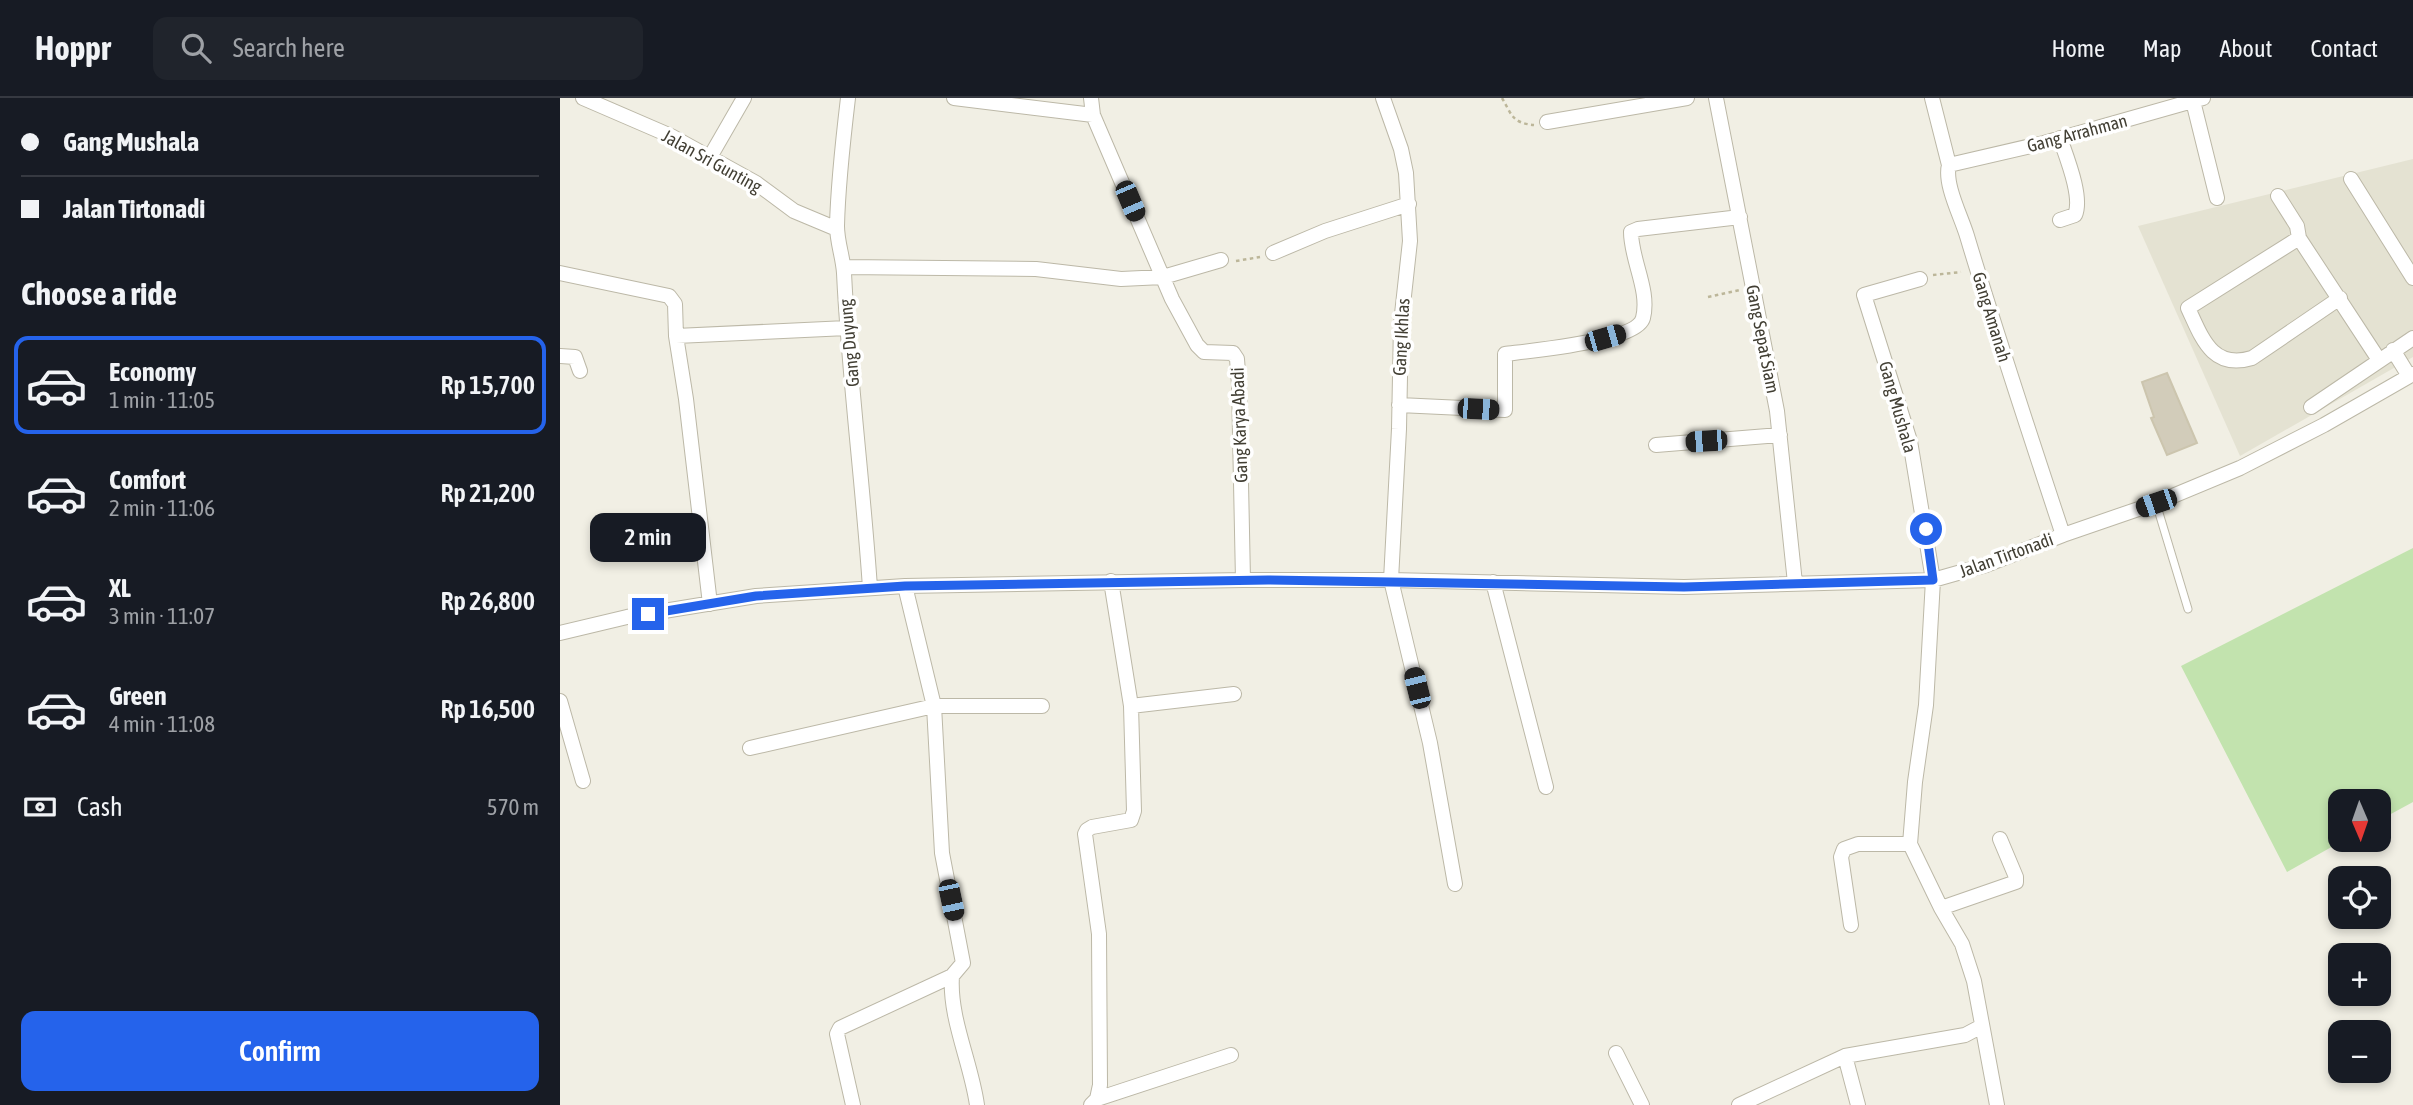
<!DOCTYPE html>
<meta charset="utf-8">
<style>
:root{--surface:#171b24;--page:#20242c;--text:#f1f3f6;--muted:#9ea1a6;--line:#363941;--accent:#2563eb}
body{margin:0;font-family:"Asap Condensed",sans-serif;background:var(--page);color:var(--text);height:100vh;display:flex;flex-direction:column;font-size:26px;white-space:nowrap}
*{box-sizing:border-box;margin:0}
p{font-size:23px;color:var(--muted)}
.icon{flex:none;width:38px;height:38px;fill:none;stroke:currentColor;stroke-width:2;stroke-linecap:round;stroke-linejoin:round}
.map{position:relative;flex:1;overflow:hidden}
.details{display:flex;flex-direction:column;background:var(--surface);width:560px}
.details>*{flex:none}
.guide{display:grid;align-content:center;height:154px;padding:0 21px;background:var(--surface)}
.needle{width:46px;rotate:178deg}
.tools{position:absolute;left:1768px;top:691px;display:grid;gap:14px}
.tools a{display:grid;place-items:center;width:63px;height:63px;border-radius:14px;background:var(--surface);box-shadow:0 4px 10px #0003;font-size:35px}
.end{position:absolute;width:32px;height:32px;margin:-16px;border:9px solid #2563eb;background:#fff;box-shadow:0 0 0 4px #fff}
.from{border-radius:50%}
.bubble{position:absolute;height:49px;border-radius:14px;background:var(--surface);box-shadow:0 4px 10px #0003;font-size:23px;font-weight:600;line-height:49px;text-align:center}
.car{position:absolute;width:21px;height:42px;margin:-21px -10px;border-radius:9px;box-shadow:0 0 5px 2px #0007;background:linear-gradient(#222 24%,#8ab4d8 0 40%,#222 0 76%,#8ab4d8 0 86%,#222 0)}
.guide b{display:flex;align-items:center;gap:24px;height:66px;font-size:26px}
.guide b+b{border-top:2px solid var(--line)}
.guide i{width:18px;height:18px;background:var(--text)}
ul{padding:0;list-style:none}
li{display:flex;align-items:center;gap:21px;height:98px;margin:0 14px 10px;padding:0 7px;border:4px solid transparent;border-radius:14px}
li div{flex:1}
li b{display:block;font-size:26px}
li em{font-style:normal;font-weight:600}
li.on{border-color:var(--accent)}
li>.icon{width:63px;height:63px;stroke-width:1.5}
h2{padding:0 21px;font-size:32px;line-height:84px}
.pay{display:flex;align-items:center;gap:18px;height:77px;padding:0 21px;font-size:26px}
.pay p{margin-inline-start:auto}
.button{display:flex;gap:14px;margin-top:auto;padding:14px 21px}
.button a{flex:1;height:80px;border-radius:14px;background:var(--accent);color:#fff;font-size:28px;font-weight:600;line-height:80px;text-align:center}
header{display:flex;align-items:center;gap:42px;box-sizing:border-box;height:98px;padding:0 35px;background:var(--surface);border-bottom:2px solid var(--line)}
header strong{font-size:33px}
nav{display:flex;gap:38px;margin-inline-start:auto;font-size:24px}
.search{width:490px;height:63px;background:var(--page);display:flex;align-items:center;gap:18px;box-sizing:border-box;padding:0 24px;border-radius:14px;color:var(--muted);font-size:26px}
main{display:flex;flex:1;min-height:0}
.map>svg:first-child{display:block}
.residential{fill:#e4e2d2}
.green{fill:#c2e3ae}
.building{fill:#d2ccba;stroke:#ccc5ae;stroke-width:2}
.lines{fill:none;stroke-linecap:round;stroke-linejoin:round}
.lane-casing{stroke:#bcb8a7;stroke-width:9}
.street-casing{stroke:#bcb8a7;stroke-width:16}
.path{stroke:#bcb699;stroke-width:2.5;stroke-dasharray:3.5 3.5;stroke-linecap:butt}
.lane{stroke:#fff;stroke-width:7}
.street{stroke:#fff;stroke-width:14}
.route{stroke:#2563eb;stroke-width:9}
.labels{text-anchor:middle;dominant-baseline:central;stroke-width:7;stroke-linejoin:round;paint-order:stroke}
.street-label{font-size:18px;fill:#423f34;stroke:#fff}
</style>
<header>
<strong>Hoppr</strong>
<div class="search"><svg class="icon" aria-label="search" viewBox="0 0 24 24"><circle cx="10" cy="10" r="6"/><path d="M15 15l6 6"/></svg>Search here</div>
<nav><a>Home</a><a>Map</a><a>About</a><a>Contact</a></nav>
</header>
<main>
<section class="details">
<div class="guide">
<b><i class="from"></i>Gang Mushala</b>
<b><i></i>Jalan Tirtonadi</b>
</div>
<h2>Choose a ride</h2>
<ul>
<li class="on"><svg class="icon" aria-label="car" viewBox="0 0 24 24"><path d="M5 17H2v-5l4-1 3-4h7l3 4 3 1v5h-3M9 17h6M6 11h13"/><circle cx="7" cy="17" r="2"/><circle cx="17" cy="17" r="2"/></svg><div><b>Economy</b><p>1 min · 11:05</p></div><em>Rp 15,700</em></li>
<li><svg class="icon" aria-label="car" viewBox="0 0 24 24"><path d="M5 17H2v-5l4-1 3-4h7l3 4 3 1v5h-3M9 17h6M6 11h13"/><circle cx="7" cy="17" r="2"/><circle cx="17" cy="17" r="2"/></svg><div><b>Comfort</b><p>2 min · 11:06</p></div><em>Rp 21,200</em></li>
<li><svg class="icon" aria-label="car" viewBox="0 0 24 24"><path d="M5 17H2v-5l4-1 3-4h7l3 4 3 1v5h-3M9 17h6M6 11h13"/><circle cx="7" cy="17" r="2"/><circle cx="17" cy="17" r="2"/></svg><div><b>XL</b><p>3 min · 11:07</p></div><em>Rp 26,800</em></li>
<li><svg class="icon" aria-label="car" viewBox="0 0 24 24"><path d="M5 17H2v-5l4-1 3-4h7l3 4 3 1v5h-3M9 17h6M6 11h13"/><circle cx="7" cy="17" r="2"/><circle cx="17" cy="17" r="2"/></svg><div><b>Green</b><p>4 min · 11:08</p></div><em>Rp 16,500</em></li>
</ul>
<div class="pay"><svg class="icon" aria-label="cash" viewBox="0 0 24 24"><path d="M3 7h18v10H3z"/><circle cx="12" cy="12" r="2"/></svg>Cash<p>570 m</p></div>
<div class="button"><a>Confirm</a></div>
</section>
<div class="map">
<svg width="1853" height="1007" viewBox="0 0 1853 1007">
<rect width="100%" height="100%" fill="#f1efe4"/>
<path class="residential" d="M 1853,61 L 1853,259 L 1680,358 L 1578,128 Z"/>
<path class="green" d="M 1853,450 L 1853,704 L 1818,723 L 1818,704 L 1780,704 L 1780,742 L 1784,742 L 1727,774 L 1621,568 Z"/>
<path class="building" d="M 1607,275 L 1637,345 L 1607,357 L 1591,320 L 1594,319 L 1582,284 Z"/>
<g class="lines">
<g class="lane-casing">
<path id="lane" d="M 1596,405 L 1628,511"/>
</g>
<g class="street-casing">
<path id="street" d="M 23,0 L 111,38 L 196,85 L 234,113 L 277,131
M 288,0 C 283,42 278,85 277,128 C 277,144 283,159 284,175 C 289,280 303,385 310,490
M 394,0 L 533,17
M 531,0 L 533,17 L 612,201 L 637,247 L 644,254 L 673,255 L 677,261 L 679,287 L 683,482
M 823,0 L 841,51 L 846,75 L 850,143 L 841,225 L 839,331 L 831,482 L 870,645 L 895,786
M 1156,0 L 1217,313 L 1235,485
M 1372,0 L 1389,67 C 1384,86 1401,118 1407,138 C 1437,238 1470,337 1503,437
M 1633,3 L 1657,100
M 987,24 L 1127,0
M 150,59 L 184,0
M 1389,67 L 1484,45 L 1643,0
M 1791,81 L 1853,180
M 1718,98 L 1737,128 L 1739,140
M 1500,122 L 1515,117 C 1523,99 1506,58 1500,40
M 713,155 L 765,133 L 849,106
M 284,169 L 476,171 L 561,181 L 603,179 L 661,162
M 0,175 L 109,198 L 115,206 L 116,238 L 126,301 L 150,506
M 1360,181 L 1304,197 L 1350,343 L 1373,482 L 1366,607 L 1355,684 L 1350,746 L 1381,810 L 1402,846 L 1414,883 L 1437,1007
M 1780,200 L 1692,260 C 1652,272 1642,240 1628,210 L 1739,140 L 1819,262
M 116,238 L 287,230
M 1833,252 L 1849,278
M 0,258 L 15,259 L 20,273
M 839,307 L 945,312 L 945,256 C 968,253 1077,243 1083,220 C 1090,192 1071,162 1071,134 L 1078,131 L 1180,119
M 1751,309 L 1853,240
M 1096,347 L 1220,337
M 933,484 L 986,689
M 0,535 L 67,519 L 196,498 L 345,488 L 683,482 L 831,482 L 1124,489 L 1373,482 L 1426,467 L 1503,437 L 1596,405 L 1680,370 L 1764,327 L 1853,276
M 0,603 L 23,683
M 571,608 L 674,596
M 190,650 L 374,608 L 482,608
M 1381,810 L 1456,784 L 1456,779 L 1440,741
M 1291,827 L 1281,759 L 1284,751 L 1298,746 L 1350,746
M 392,878 C 389,920 411,964 417,1007
M 1056,955 L 1082,1007
M 1285,958 L 1298,1007
M 537,1001 L 671,957
M 293,1007 L 277,936 L 280,930 L 392,878 L 403,865 L 382,755 L 374,608 L 345,488
M 531,1007 L 537,1001 L 540,987 L 539,836 L 525,736 L 527,732 L 532,729 L 571,722 L 574,713 L 571,608 L 551,483
M 1179,1007 L 1285,958 L 1405,937 L 1422,928"/>
</g>
<path class="path" d="M 942,0 C 952,17 952,25 974,27
M 676,163 L 700,159
M 1373,177 L 1401,174
M 1148,199 L 1180,192"/>
<use href="#lane" class="lane"/>
<use href="#street" class="street"/>
</g>
<g class="lines">
<path class="route" d="M 88,516 L 196,498 L 345,488 L 708,482 L 1124,489 L 1373,482 L 1366,431"/>
</g>
<g class="labels">
<g class="street-label">
<text transform="translate(1517 35) rotate(-15)">Gang Arrahman</text>
<text transform="translate(152 63) rotate(29)">Jalan Sri Gunting</text>
<text transform="translate(1432 219) rotate(73)">Gang Amanah</text>
<text transform="translate(841 239) rotate(-87)">Gang Ikhlas</text>
<text transform="translate(1203 241) rotate(79)">Gang Sepat Siam</text>
<text transform="translate(289 245) rotate(-95)">Gang Duyung</text>
<text transform="translate(1338 309) rotate(74)">Gang Mushala</text>
<text transform="translate(679 327) rotate(-92)">Gang Karya Abadi</text>
<text transform="translate(1446 457) rotate(-20)">Jalan Tirtonadi</text>
</g>
</g>
</svg>
<div class="tools">
<a><svg class="needle" viewBox="-14 -14 28 28"><path d="M0-13l5 13h-10z" fill="#e53935"/><path d="M0 13l5-13h-10z" fill="#9ea1a6"/></svg></a>
<a><svg class="icon" aria-label="locate" viewBox="0 0 24 24"><circle cx="12" cy="12" r="6"/><path d="M12 2v4M12 18v4M2 12h4M18 12h4"/></svg></a>
<a>+</a>
<a>−</a>
</div>
<i class="end from" style="left:1366px;top:431px"></i>
<i class="end" style="left:88px;top:516px"></i>
<div class="bubble" style="left:30px;top:415px;width:116px">2 min</div>
<i class="car" style="left:570px;top:103px;rotate:157deg"></i>
<i class="car" style="left:1045px;top:240px;rotate:74deg"></i>
<i class="car" style="left:918px;top:311px;rotate:93deg"></i>
<i class="car" style="left:1146px;top:343px;rotate:266deg"></i>
<i class="car" style="left:1596px;top:405px;rotate:251deg"></i>
<i class="car" style="left:857px;top:590px;rotate:346deg"></i>
<i class="car" style="left:391px;top:802px;rotate:168deg"></i>
</div>
</main>
